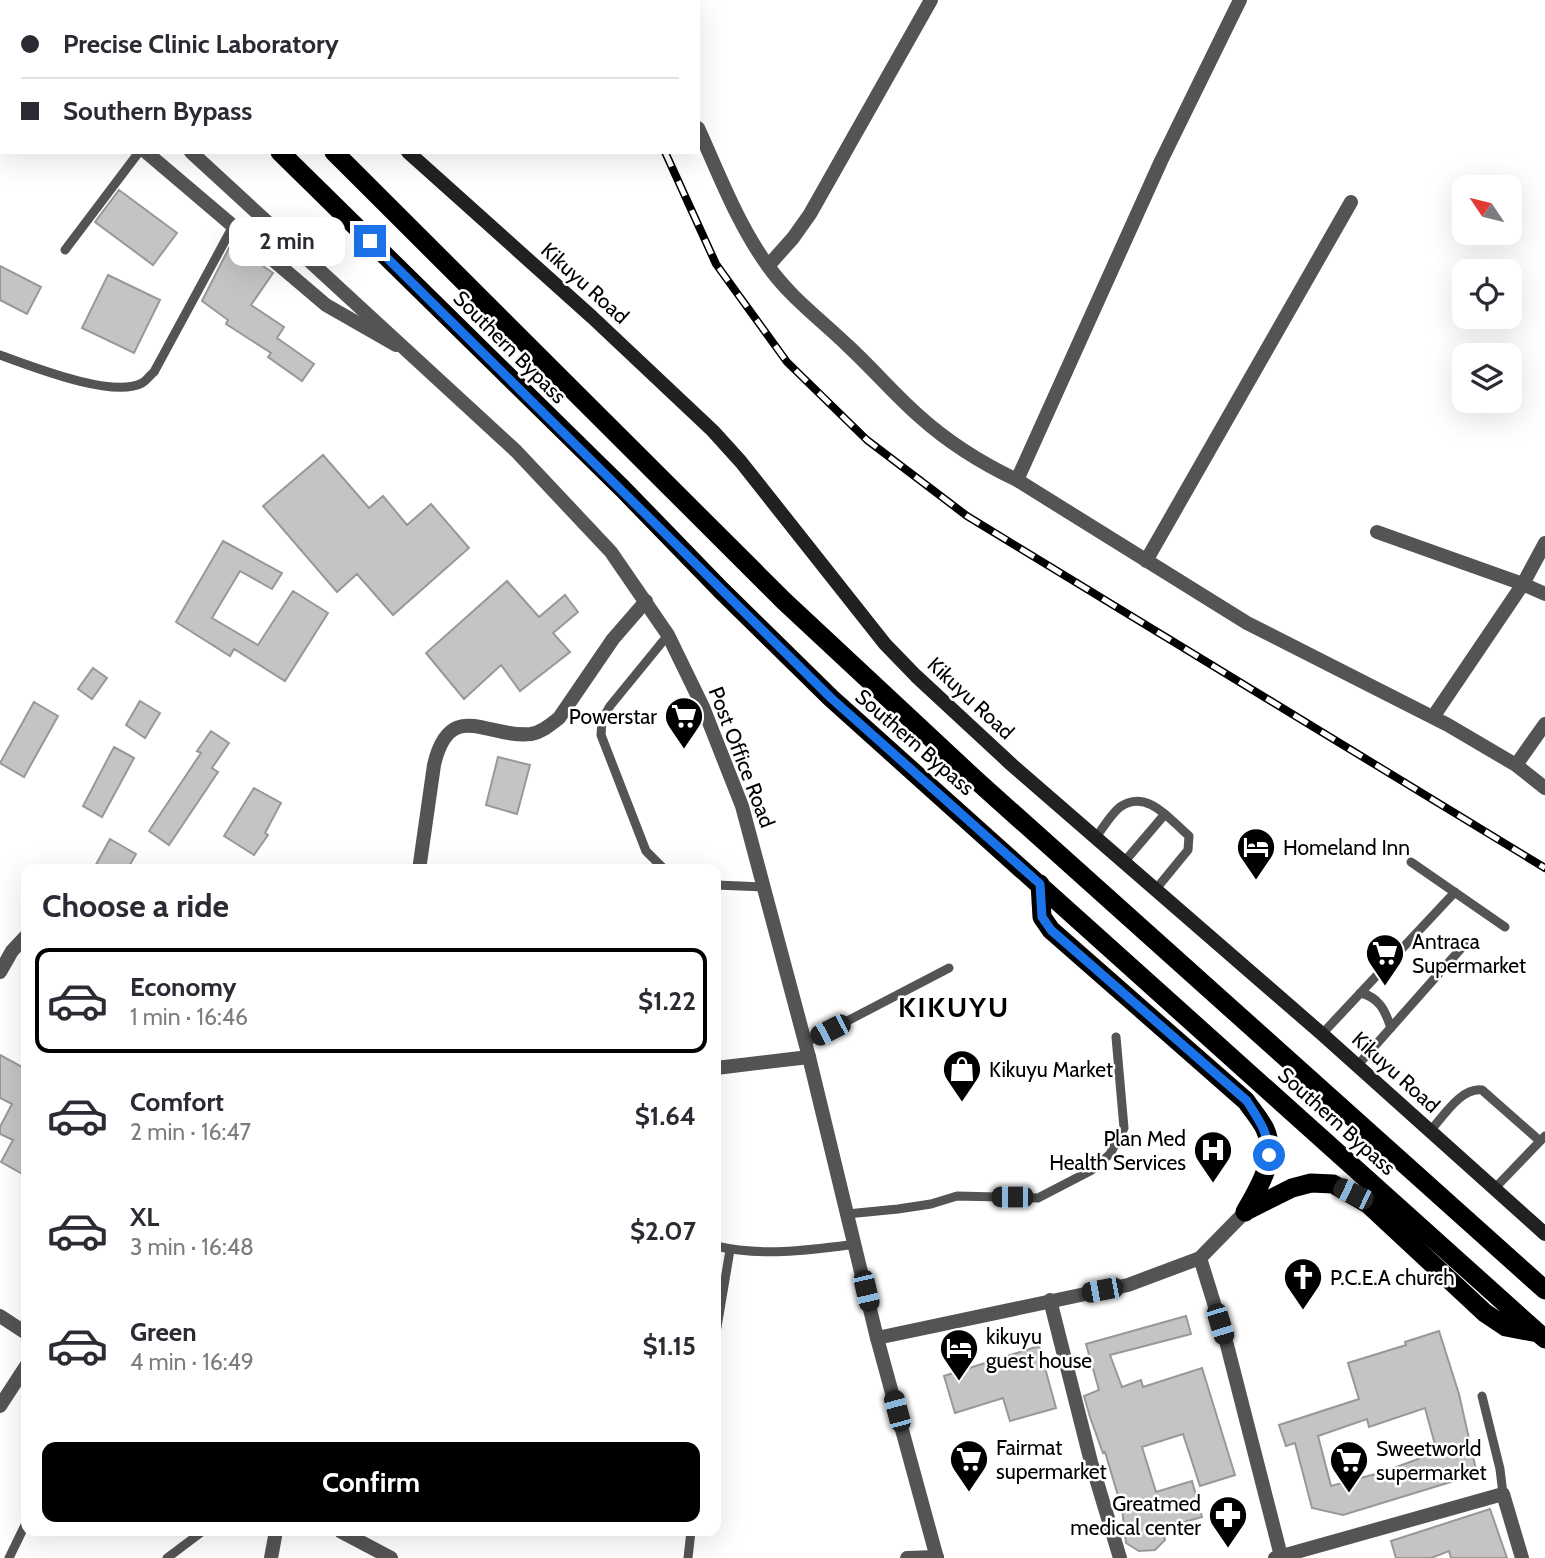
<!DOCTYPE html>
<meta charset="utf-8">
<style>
:root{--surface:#fff;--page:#f7f7f7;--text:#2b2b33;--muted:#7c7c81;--line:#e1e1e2;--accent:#000}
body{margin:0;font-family:Cabin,sans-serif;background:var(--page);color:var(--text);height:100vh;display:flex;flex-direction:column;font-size:26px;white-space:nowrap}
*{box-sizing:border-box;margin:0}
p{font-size:23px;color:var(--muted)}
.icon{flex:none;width:38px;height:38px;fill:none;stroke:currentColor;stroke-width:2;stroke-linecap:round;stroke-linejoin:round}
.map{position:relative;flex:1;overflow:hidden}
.drawer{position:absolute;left:21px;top:864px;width:700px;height:672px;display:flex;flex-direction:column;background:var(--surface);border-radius:14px;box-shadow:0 7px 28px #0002}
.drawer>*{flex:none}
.top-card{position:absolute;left:0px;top:0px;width:700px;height:154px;box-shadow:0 7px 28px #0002;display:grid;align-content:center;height:154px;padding:0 21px;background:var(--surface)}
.needle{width:46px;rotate:305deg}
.controls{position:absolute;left:1452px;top:175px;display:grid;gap:14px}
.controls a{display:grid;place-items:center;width:70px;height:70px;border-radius:14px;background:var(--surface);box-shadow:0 7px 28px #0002;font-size:35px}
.end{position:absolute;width:32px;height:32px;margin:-16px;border:9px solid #1a73e8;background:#fff;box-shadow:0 0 0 4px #fff}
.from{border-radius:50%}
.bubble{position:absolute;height:49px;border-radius:14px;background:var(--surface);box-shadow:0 7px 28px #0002;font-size:23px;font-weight:800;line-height:49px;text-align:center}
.car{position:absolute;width:21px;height:42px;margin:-21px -10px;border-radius:9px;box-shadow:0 0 5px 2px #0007;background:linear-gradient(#222 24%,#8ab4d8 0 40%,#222 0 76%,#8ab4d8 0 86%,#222 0)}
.top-card b{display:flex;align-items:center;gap:24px;height:66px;font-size:26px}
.top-card b+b{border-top:2px solid var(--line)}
.top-card i{width:18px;height:18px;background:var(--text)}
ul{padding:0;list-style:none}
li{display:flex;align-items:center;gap:21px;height:105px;margin:0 14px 10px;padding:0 7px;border:4px solid transparent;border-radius:14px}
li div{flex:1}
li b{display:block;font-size:26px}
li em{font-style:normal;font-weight:800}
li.current{border-color:var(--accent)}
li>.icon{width:63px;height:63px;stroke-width:1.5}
h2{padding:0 21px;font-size:32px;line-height:84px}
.cta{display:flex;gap:14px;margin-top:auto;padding:14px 21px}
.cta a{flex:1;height:80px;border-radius:14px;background:var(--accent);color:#fff;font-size:28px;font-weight:800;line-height:80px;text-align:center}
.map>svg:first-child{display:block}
.building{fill:#c4c4c4;stroke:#989898;stroke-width:2;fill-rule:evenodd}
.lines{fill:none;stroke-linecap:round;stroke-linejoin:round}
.service{stroke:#545454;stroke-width:9}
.minor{stroke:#545454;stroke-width:14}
.tertiary{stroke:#545454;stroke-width:14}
.secondary{stroke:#212121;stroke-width:14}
.trunk{stroke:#000;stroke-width:19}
.rail-casing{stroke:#000;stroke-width:8}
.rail{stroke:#fff;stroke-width:5;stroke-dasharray:16;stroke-linecap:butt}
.route{stroke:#1a73e8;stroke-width:9}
.labels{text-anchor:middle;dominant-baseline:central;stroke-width:5;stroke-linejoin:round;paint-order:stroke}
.street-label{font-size:21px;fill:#000;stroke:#fff}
.poi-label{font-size:21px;fill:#000;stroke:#fff;text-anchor:start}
.district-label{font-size:28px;font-weight:bold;letter-spacing:2px;fill:#000;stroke:#fff}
</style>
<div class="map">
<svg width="1545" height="1558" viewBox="0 0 1545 1558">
<rect width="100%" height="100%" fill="#fff"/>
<path class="building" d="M 119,190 L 177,233 L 153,265 L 95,222 Z
M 231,244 L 273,273 L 251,305 L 284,327 L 277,338 L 314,364 L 302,381 L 268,357 L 271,353 L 226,324 L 228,320 L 202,301 Z
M 0,266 L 41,287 L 27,314 L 0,300 Z
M 108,275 L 160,300 L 134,353 L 82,328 Z
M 323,455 L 369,508 L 383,496 L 407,525 L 431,504 L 469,548 L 393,615 L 357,574 L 337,592 L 263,506 Z
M 223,541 L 282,573 L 272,589 L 240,571 L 212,618 L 258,645 L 293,591 L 328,613 L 285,681 L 234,649 L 230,656 L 176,622 Z
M 507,581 L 539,617 L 565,595 L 578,612 L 553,633 L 570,652 L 520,691 L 501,665 L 464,699 L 426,653 Z
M 93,668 L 107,678 L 92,699 L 78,689 Z
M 140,701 L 160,713 L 145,738 L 126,725 Z
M 34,702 L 58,716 L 24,777 L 0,763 Z
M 211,731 L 229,743 L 212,768 L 218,772 L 169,845 L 149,831 L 201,753 L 197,751 Z
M 114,747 L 134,758 L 102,817 L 83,806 Z
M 498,757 L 530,765 L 517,814 L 486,805 Z
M 254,788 L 281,803 L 265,833 L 268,835 L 254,855 L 224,836 Z
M 110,839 L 136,854 L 127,870 L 93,870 Z
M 0,1055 L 26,1069 L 26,1176 L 1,1162 L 13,1140 L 0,1134 L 0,1127 L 12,1104 L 0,1098 Z
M 1186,1316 L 1191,1334 L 1110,1355 L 1122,1387 L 1141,1380 L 1143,1387 L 1202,1368 L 1235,1475 L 1200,1486 L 1183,1434 L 1142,1447 L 1156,1492 L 1192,1481 L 1202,1517 L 1163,1528 L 1165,1540 L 1155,1550 L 1139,1551 L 1126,1543 L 1122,1509 L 1105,1452 L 1103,1453 L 1090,1417 L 1084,1396 L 1099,1390 L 1086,1344 Z
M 1439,1331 L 1459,1394 L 1477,1474 L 1343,1515 L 1312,1508 L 1295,1443 L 1286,1446 L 1279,1425 L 1359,1399 L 1348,1363 L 1406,1345 L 1405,1342 ZM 1425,1408 L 1437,1452 L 1383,1472 L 1331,1486 L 1318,1436 L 1367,1419 L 1369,1427 Z
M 1039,1346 L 1056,1408 L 1010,1421 L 1003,1398 L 955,1413 L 944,1376 Z
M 1490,1509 L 1507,1558 L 1451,1558 L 1449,1551 L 1431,1558 L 1396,1558 L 1391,1541 Z"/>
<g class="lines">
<path class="service" d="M 65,250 L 139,152
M 0,355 C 31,366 113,399 142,383 C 146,381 150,375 154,372 L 233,226
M 1096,837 C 1103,828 1111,814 1120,807 C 1147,788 1170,820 1189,836 L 1188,850 L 1156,889
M 1125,861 L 1165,814
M 1411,862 L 1505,927
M 665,870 L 646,851 L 601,735 L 602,720 L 610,706 L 668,635
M 716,885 L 765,887
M 1360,993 C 1379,997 1385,1010 1391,1028
M 1322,1034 L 1455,892
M 805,1043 L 949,968
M 1357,1066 L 1465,944
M 1430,1131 C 1443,1117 1461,1087 1482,1090 L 1540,1141
M 1495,1188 L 1545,1136
M 847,1214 L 898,1209 L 931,1204 L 957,1196 L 1038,1198 L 1092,1170 L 1110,1154 L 1124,1128 L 1116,1037
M 716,1246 C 762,1257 810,1250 856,1244
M 716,1333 L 730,1250
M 1482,1396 L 1500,1469 L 1503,1494
M 9,1558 L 26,1523
M 167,1558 L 203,1531
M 688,1558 L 691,1531"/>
<path class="minor" d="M 653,0 L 654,2
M 253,2 L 254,0
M 0,25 L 2,26
M 698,128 C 719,174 738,225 768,266 C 790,297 820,319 847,345 C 872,368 894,394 919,416 C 949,443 981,463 1017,480 L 1247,623 L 1448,725 L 1516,765 L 1545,788
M 146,152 L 326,305 L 396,345
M 768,266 L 793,238 L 810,214 L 931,0
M 1017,480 L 1161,161 L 1240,0
M 1377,532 L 1523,584 L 1433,717
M 1545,543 L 1523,584 L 1545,594
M 1146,561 L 1351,202
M 1516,765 L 1545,724
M 419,870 L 434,765 C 450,697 488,739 531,734 C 542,732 550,725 559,718 L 613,639 L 646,601
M 0,972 L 12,951 L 26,936
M 716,1068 L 809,1057
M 1200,1258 L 1227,1345 L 1281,1556
M 1050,1300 L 1091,1462 L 1120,1558
M 0,1316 L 26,1333
M 877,1338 L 1128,1285 L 1200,1258 L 1245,1212
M 0,1406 L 26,1366
M 340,1531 L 391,1558
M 271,1558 L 276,1531
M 907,1558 L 937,1557
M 1275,1558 L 1503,1494 L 1522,1558"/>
<path class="tertiary" d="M 23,0 L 25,2
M 191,152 L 516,451 L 611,552 L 668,635 L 703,707 L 742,806 L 809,1057 L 877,1338 L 937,1558"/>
<path class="secondary" d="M 243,0 L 245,2
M 408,152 L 592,317 L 713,431 L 741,462 L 885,644 L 916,676 L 1012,765 L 1322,1034 L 1545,1234"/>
<path class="trunk" d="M 112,0 L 114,2
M 168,0 L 170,2
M 280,152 L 623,489 L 721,590 L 831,698 L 1545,1339
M 334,152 L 784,601 L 976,780 L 1545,1290
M 1040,884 L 1042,917 L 1051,930 L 1246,1101 C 1252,1110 1260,1119 1265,1129 C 1278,1158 1259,1187 1245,1212
M 1246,1211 L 1292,1188 L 1311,1183 L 1333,1184 L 1368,1204 L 1485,1313 L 1506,1327 L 1538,1333"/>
<g class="rail-casing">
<path id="rail" d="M 613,0 L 614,2
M 665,152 L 716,264 L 787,362 L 867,440 L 967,516 L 1545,868"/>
</g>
<use href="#rail" class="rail"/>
</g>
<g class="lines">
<path class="route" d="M 370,241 L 831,698 L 1040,884 L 1042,917 L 1051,930 L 1247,1101 C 1258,1119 1269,1133 1269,1155"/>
</g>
<defs>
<g id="supermarket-pin" transform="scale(2.0125)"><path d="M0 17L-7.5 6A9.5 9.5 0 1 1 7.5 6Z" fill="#000" stroke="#fff"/><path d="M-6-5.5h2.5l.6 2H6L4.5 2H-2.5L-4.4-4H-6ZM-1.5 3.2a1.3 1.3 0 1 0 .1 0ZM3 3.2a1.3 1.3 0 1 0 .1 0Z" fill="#fff"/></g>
<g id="hotel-pin" transform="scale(2.0125)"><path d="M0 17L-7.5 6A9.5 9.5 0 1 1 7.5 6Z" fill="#000" stroke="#fff"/><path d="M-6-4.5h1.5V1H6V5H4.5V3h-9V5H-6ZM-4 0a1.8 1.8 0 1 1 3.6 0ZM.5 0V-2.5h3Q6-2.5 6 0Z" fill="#fff"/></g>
<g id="shop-pin" transform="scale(2.0125)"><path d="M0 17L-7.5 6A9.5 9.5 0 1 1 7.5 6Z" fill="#000" stroke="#fff"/><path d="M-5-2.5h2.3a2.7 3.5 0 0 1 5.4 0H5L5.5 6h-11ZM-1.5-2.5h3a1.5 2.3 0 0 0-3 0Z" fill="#fff"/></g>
<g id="hospital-pin" transform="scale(2.0125)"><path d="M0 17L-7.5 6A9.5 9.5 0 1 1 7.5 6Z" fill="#000" stroke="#fff"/><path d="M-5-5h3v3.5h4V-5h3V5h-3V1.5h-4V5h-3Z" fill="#fff"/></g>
<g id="church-pin" transform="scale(2.0125)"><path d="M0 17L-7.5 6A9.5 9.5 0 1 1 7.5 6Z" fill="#000" stroke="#fff"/><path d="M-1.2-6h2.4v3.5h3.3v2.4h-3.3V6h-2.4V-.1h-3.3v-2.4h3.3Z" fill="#fff"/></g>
<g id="pharmacy-pin" transform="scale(2.0125)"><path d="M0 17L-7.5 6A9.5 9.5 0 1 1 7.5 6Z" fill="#000" stroke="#fff"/><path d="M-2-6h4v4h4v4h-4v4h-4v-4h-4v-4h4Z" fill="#fff"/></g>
</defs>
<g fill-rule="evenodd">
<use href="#supermarket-pin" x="684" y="716"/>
<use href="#hotel-pin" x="1256" y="847"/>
<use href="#supermarket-pin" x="1385" y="953"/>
<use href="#shop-pin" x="962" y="1069"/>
<use href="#hospital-pin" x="1213" y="1150"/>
<use href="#church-pin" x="1303" y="1277"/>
<use href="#hotel-pin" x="959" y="1348"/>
<use href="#supermarket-pin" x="969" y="1459"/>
<use href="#supermarket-pin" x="1349" y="1460"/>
<use href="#pharmacy-pin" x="1228" y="1515"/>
</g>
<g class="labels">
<g class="street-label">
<text transform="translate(585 283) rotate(42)">Kikuyu Road</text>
<text transform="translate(510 347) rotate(45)">Southern Bypass</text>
<text transform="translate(971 698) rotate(43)">Kikuyu Road</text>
<text transform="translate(915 742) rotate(41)">Southern Bypass</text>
<text transform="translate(742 757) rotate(69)">Post Office Road</text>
<text transform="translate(1396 1072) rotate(42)">Kikuyu Road</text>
<text transform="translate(1337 1121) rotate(42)">Southern Bypass</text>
</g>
<g class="poi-label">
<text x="657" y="716" text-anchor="end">Powerstar</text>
<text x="1283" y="847">Homeland Inn</text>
<text x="1412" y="941">Antraca<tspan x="1412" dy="24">Supermarket</tspan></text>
<text x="989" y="1069">Kikuyu Market</text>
<text x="1186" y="1138" text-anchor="end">Plan Med<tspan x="1186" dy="24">Health Services</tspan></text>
<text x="1330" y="1277">P.C.E.A church</text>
<text x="986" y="1336">kikuyu<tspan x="986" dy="24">guest house</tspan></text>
<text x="996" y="1447">Fairmat<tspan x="996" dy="24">supermarket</tspan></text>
<text x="1376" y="1448">Sweetworld<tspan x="1376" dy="24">supermarket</tspan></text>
<text x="1201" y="1503" text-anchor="end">Greatmed<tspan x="1201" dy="24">medical center</tspan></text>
</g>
<g class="district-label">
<text x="954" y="1007">KIKUYU</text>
</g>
</g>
</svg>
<div class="controls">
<a><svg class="needle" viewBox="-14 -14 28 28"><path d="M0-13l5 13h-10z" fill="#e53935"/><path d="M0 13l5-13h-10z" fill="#7c7c81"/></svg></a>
<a><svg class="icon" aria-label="locate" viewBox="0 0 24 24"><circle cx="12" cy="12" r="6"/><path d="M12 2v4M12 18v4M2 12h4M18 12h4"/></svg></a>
<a><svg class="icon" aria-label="layers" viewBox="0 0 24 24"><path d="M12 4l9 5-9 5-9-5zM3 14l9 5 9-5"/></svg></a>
</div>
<i class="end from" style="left:1269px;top:1155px"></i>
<i class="end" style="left:370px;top:241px"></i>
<div class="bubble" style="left:229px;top:217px;width:116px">2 min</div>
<i class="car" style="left:830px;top:1030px;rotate:243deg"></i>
<i class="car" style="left:1353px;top:1194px;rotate:296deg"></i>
<i class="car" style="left:1012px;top:1197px;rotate:270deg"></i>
<i class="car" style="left:1102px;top:1290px;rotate:259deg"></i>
<i class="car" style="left:866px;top:1291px;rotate:167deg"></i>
<i class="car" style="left:1220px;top:1324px;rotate:163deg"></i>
<i class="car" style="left:897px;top:1411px;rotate:345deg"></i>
<div class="top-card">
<b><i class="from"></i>Precise Clinic Laboratory</b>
<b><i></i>Southern Bypass</b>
</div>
<section class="drawer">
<h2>Choose a ride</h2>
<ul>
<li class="current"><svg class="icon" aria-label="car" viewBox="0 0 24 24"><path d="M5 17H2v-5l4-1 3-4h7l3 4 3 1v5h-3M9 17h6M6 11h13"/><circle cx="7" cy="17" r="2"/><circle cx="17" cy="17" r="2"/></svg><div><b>Economy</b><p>1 min · 16:46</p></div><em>$1.22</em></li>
<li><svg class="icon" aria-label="car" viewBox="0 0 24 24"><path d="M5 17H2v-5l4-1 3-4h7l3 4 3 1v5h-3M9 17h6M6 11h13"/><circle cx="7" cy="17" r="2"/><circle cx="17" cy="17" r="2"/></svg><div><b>Comfort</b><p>2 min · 16:47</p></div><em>$1.64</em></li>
<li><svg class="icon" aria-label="car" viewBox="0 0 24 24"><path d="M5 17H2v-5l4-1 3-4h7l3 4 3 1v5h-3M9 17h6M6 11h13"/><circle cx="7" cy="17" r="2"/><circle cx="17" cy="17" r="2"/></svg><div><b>XL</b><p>3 min · 16:48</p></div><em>$2.07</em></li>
<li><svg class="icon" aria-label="car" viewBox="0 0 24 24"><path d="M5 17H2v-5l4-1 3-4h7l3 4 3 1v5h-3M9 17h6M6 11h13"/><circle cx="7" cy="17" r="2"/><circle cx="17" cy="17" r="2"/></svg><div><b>Green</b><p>4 min · 16:49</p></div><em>$1.15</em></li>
</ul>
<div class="cta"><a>Confirm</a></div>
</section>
</div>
